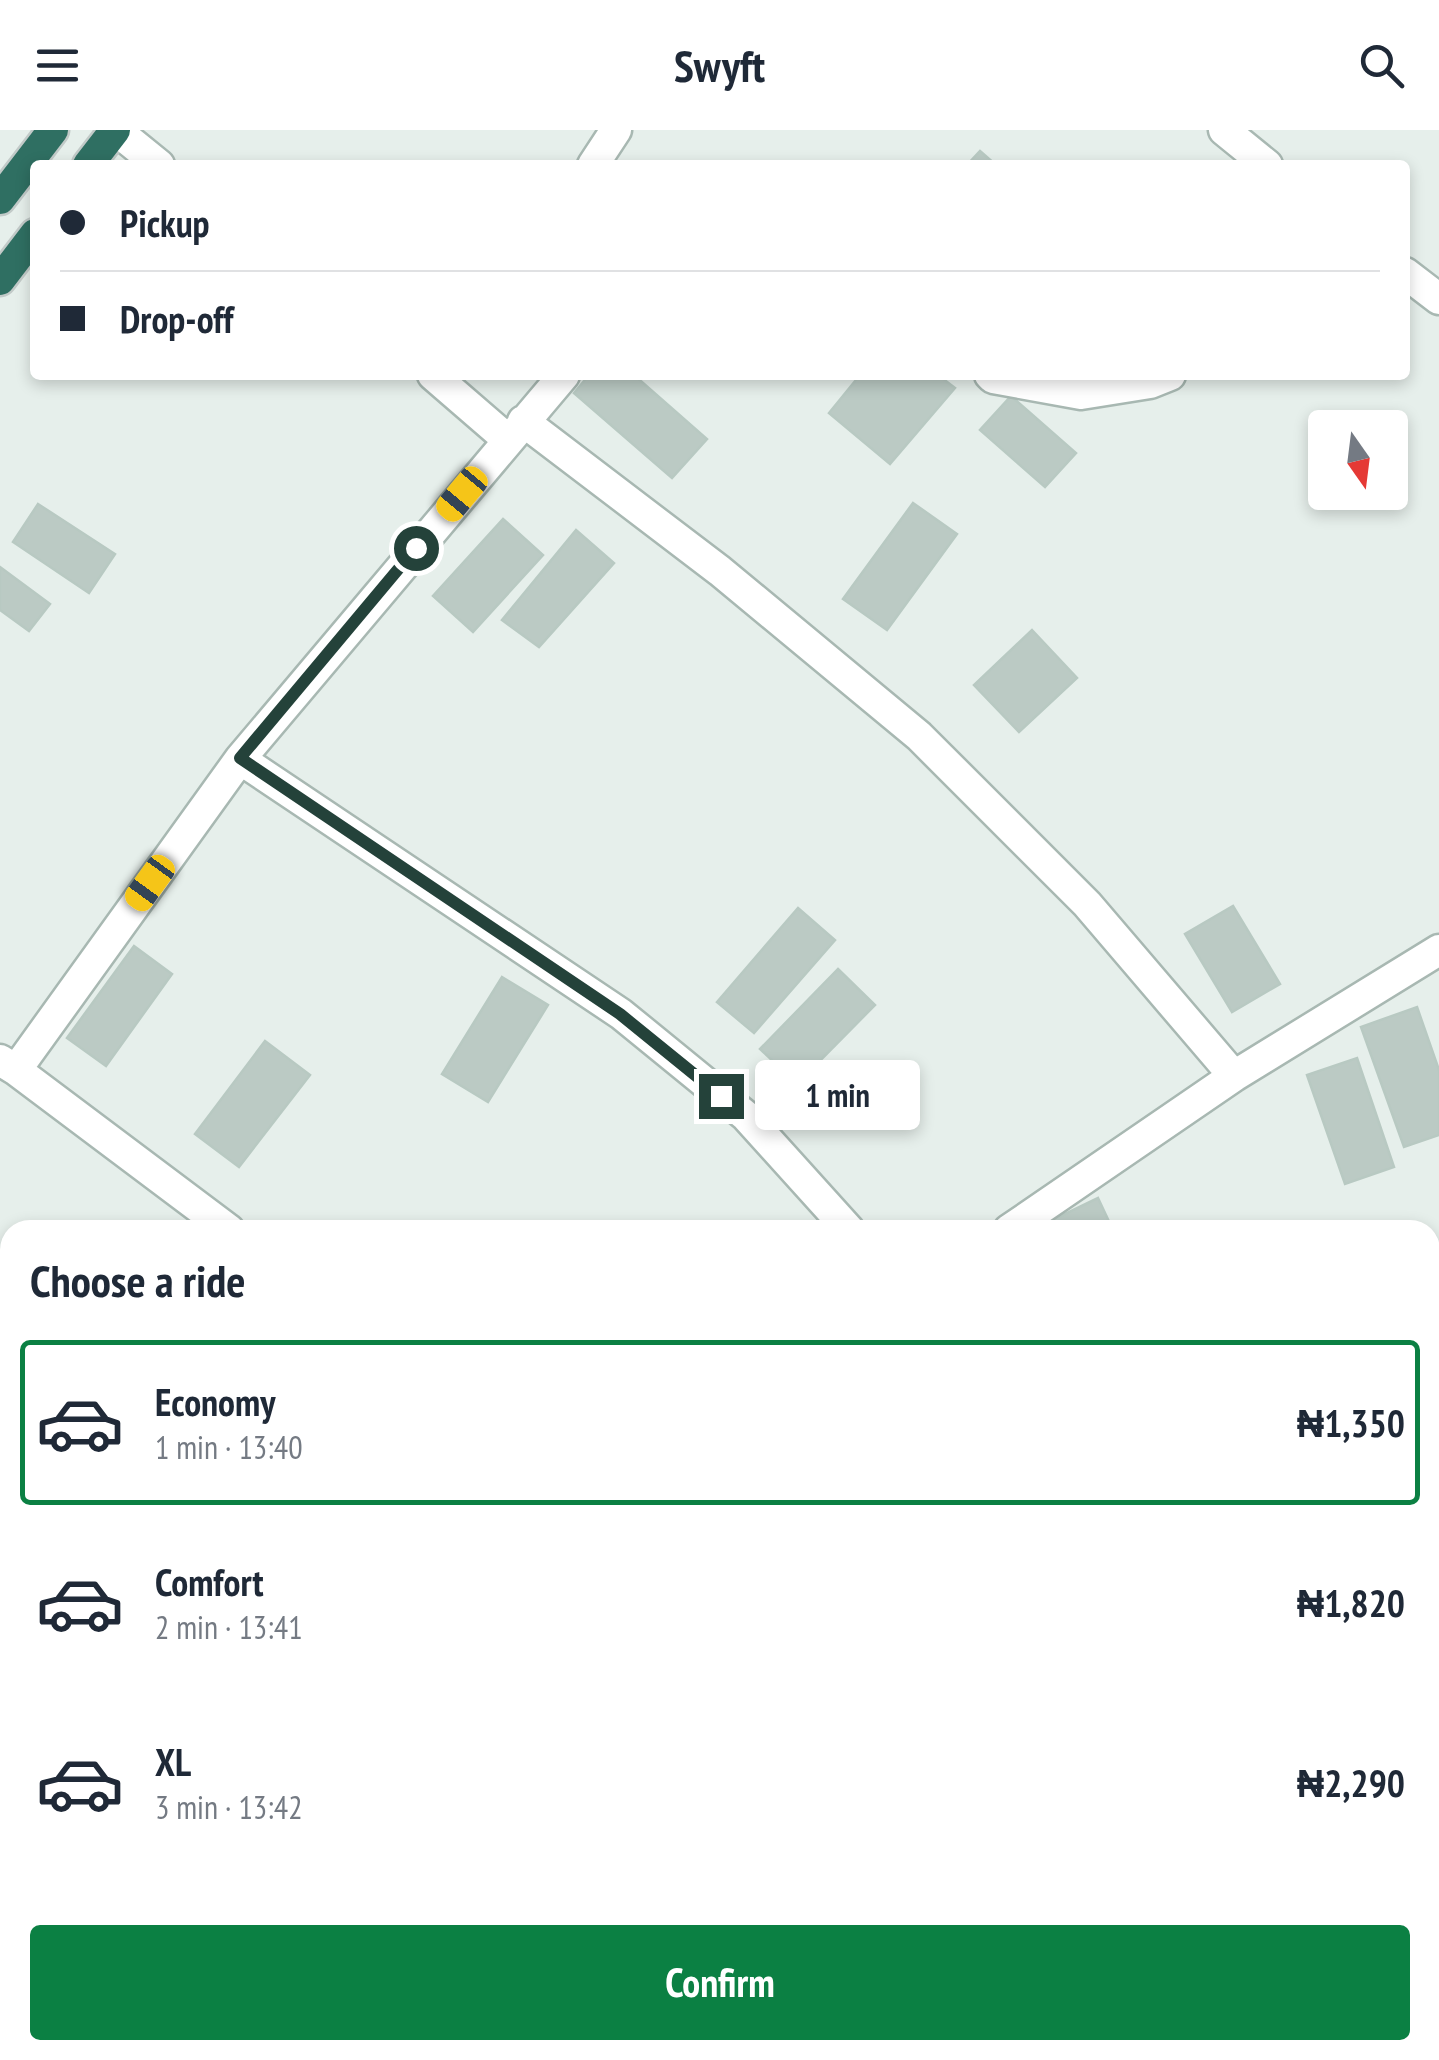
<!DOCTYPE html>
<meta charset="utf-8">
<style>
:root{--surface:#fff;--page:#f2f2f3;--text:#1f2937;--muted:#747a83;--line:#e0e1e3;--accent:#0b8043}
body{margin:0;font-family:"PT Sans Narrow",sans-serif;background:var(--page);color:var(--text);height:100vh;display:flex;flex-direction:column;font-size:38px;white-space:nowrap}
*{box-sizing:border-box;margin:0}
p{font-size:32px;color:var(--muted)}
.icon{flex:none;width:55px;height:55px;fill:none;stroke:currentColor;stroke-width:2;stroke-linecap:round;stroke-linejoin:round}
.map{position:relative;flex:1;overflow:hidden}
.side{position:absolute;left:0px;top:1090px;width:1440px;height:840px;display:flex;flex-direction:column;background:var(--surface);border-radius:30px 30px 0 0;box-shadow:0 5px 15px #0003}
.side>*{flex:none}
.guide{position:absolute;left:30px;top:30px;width:1380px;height:220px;border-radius:10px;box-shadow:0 5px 15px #0003;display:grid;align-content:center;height:220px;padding:0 30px;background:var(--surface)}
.needle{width:65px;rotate:166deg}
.buttons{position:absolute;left:1308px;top:280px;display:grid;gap:20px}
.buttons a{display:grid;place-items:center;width:100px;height:100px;border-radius:10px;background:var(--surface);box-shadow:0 5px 15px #0003;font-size:50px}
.end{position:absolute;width:45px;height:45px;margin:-22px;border:12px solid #24423a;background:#fff;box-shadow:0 0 0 5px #fff}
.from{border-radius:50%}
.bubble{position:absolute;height:70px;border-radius:10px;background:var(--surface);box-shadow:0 5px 15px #0003;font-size:32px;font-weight:600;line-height:70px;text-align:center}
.car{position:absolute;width:30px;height:60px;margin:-30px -15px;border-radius:12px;box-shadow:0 0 8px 2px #0007;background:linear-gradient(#f5c518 24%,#345 0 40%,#f5c518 0 76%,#345 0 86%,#f5c518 0)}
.guide b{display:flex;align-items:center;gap:35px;height:95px;font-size:38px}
.guide b+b{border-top:2px solid var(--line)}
.guide i{width:25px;height:25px;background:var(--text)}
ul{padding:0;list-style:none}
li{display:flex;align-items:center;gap:30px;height:165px;margin:0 20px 15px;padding:0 10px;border:5px solid transparent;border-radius:10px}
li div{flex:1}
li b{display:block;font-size:38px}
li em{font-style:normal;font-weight:600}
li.selected{border-color:var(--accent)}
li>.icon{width:90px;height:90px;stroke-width:1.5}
h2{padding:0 30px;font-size:45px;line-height:120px}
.action{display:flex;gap:20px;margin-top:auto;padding:20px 30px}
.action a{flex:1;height:115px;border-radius:10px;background:var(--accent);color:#fff;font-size:40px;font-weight:600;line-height:115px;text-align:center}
header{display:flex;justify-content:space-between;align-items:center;height:130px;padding:0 30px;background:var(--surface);font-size:45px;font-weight:600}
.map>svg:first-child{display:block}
.building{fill:#bbcac4;stroke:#b8c9c2;stroke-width:2.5}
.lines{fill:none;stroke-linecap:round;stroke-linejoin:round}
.minor-casing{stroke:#a8b8b2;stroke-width:35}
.highway-casing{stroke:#c2cac8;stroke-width:35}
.minor{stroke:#fff;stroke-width:30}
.highway{stroke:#2f6f62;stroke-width:30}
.route{stroke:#24423a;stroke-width:12}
</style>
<header><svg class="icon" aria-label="menu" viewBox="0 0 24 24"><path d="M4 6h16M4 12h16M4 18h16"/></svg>Swyft<svg class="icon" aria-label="search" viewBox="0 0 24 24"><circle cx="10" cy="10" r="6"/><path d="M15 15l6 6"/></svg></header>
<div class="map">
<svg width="1439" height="1930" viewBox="0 0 1439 1930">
<rect width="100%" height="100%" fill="#e6efeb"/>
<path class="building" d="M 980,21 L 996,35 L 967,35 Z
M 589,245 L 634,245 L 707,309 L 672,348 L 574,263 Z
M 860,245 L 938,245 L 955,258 L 890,334 L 829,283 Z
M 1011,266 L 1076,323 L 1045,357 L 980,300 Z
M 913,373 L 957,404 L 887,500 L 843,469 Z
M 38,374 L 115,424 L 89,463 L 13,412 Z
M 503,389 L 543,425 L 473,502 L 433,466 Z
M 576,400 L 614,433 L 539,517 L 502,490 Z
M 0,437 L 50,474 L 29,501 L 0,480 Z
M 1032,500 L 1077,548 L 1019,602 L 974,555 Z
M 1233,776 L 1280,854 L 1232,882 L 1185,804 Z
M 798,778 L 835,810 L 754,903 L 717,872 Z
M 134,816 L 172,844 L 106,936 L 67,908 Z
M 838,839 L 875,875 L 797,954 L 760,919 Z
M 502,847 L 548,875 L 488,972 L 442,944 Z
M 1417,877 L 1439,940 L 1439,1005 L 1404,1017 L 1361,897 Z
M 265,911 L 310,945 L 239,1037 L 195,1004 Z
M 1357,928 L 1394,1037 L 1345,1054 L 1307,945 Z
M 1098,1068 L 1113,1100 L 1049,1100 L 1046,1093 Z
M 10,1269 L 10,1331 L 0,1323 L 0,1282 Z
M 1430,1648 L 1439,1652 L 1439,1762 L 1430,1759 Z
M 1430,1799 L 1439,1806 L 1439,1880 L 1430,1873 Z
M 339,1920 L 414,1920 L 410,1930 L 336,1930 Z
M 713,1920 L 775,1920 L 772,1930 L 710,1930 Z"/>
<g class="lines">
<g class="minor-casing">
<path id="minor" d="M 116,0 L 159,35
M 1224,0 L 1267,35
M 593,35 L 616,0
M 1405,143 L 1439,169
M 433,245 L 507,309
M 990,245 L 993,248 L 1081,264 L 1150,253 L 1170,245
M 523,291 L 720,441 L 919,606 L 1087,774 L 1234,946 L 1439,820
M 240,629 L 621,884 L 746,986 L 849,1100
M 0,930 L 16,940 L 229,1100
M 16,940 L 240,629 L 564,245
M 1009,1100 L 1234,946
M 1430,1217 L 1439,1211
M 0,1413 L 10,1421
M 0,1478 L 10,1466
M 0,1854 L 10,1862
M 140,1920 L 163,1930
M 1297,1920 L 1309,1930
M 444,1930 L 447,1920"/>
</g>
<g class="highway-casing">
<path id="highway" d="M 88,35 L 115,0
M 0,69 L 53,0
M 0,150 L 35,104"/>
</g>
<use href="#minor" class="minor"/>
<use href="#highway" class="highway"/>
</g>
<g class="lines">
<path class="route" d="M 416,418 L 240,628 L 620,884 L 721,966"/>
</g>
</svg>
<div class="buttons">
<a><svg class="needle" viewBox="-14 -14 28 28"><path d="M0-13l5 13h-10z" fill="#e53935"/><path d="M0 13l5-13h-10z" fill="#747a83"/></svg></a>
</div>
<i class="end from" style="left:416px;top:418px"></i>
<i class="end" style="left:721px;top:966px"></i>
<div class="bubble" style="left:755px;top:930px;width:165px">1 min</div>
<i class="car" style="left:462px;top:364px;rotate:220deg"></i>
<i class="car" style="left:150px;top:753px;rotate:216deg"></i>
<div class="guide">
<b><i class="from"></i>Pickup</b>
<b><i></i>Drop-off</b>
</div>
<section class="side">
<h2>Choose a ride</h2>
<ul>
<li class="selected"><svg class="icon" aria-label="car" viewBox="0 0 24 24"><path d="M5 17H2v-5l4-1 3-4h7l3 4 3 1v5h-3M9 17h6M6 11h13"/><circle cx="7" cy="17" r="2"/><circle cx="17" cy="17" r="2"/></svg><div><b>Economy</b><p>1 min · 13:40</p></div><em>₦1,350</em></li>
<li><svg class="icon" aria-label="car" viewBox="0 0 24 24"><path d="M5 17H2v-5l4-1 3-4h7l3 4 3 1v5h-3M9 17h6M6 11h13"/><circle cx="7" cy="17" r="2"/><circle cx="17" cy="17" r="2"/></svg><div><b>Comfort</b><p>2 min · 13:41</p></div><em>₦1,820</em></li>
<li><svg class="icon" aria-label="car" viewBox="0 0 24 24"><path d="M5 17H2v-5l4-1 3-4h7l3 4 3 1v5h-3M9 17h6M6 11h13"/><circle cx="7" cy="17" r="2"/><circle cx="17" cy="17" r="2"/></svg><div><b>XL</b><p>3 min · 13:42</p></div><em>₦2,290</em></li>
</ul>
<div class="action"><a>Confirm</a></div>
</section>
</div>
